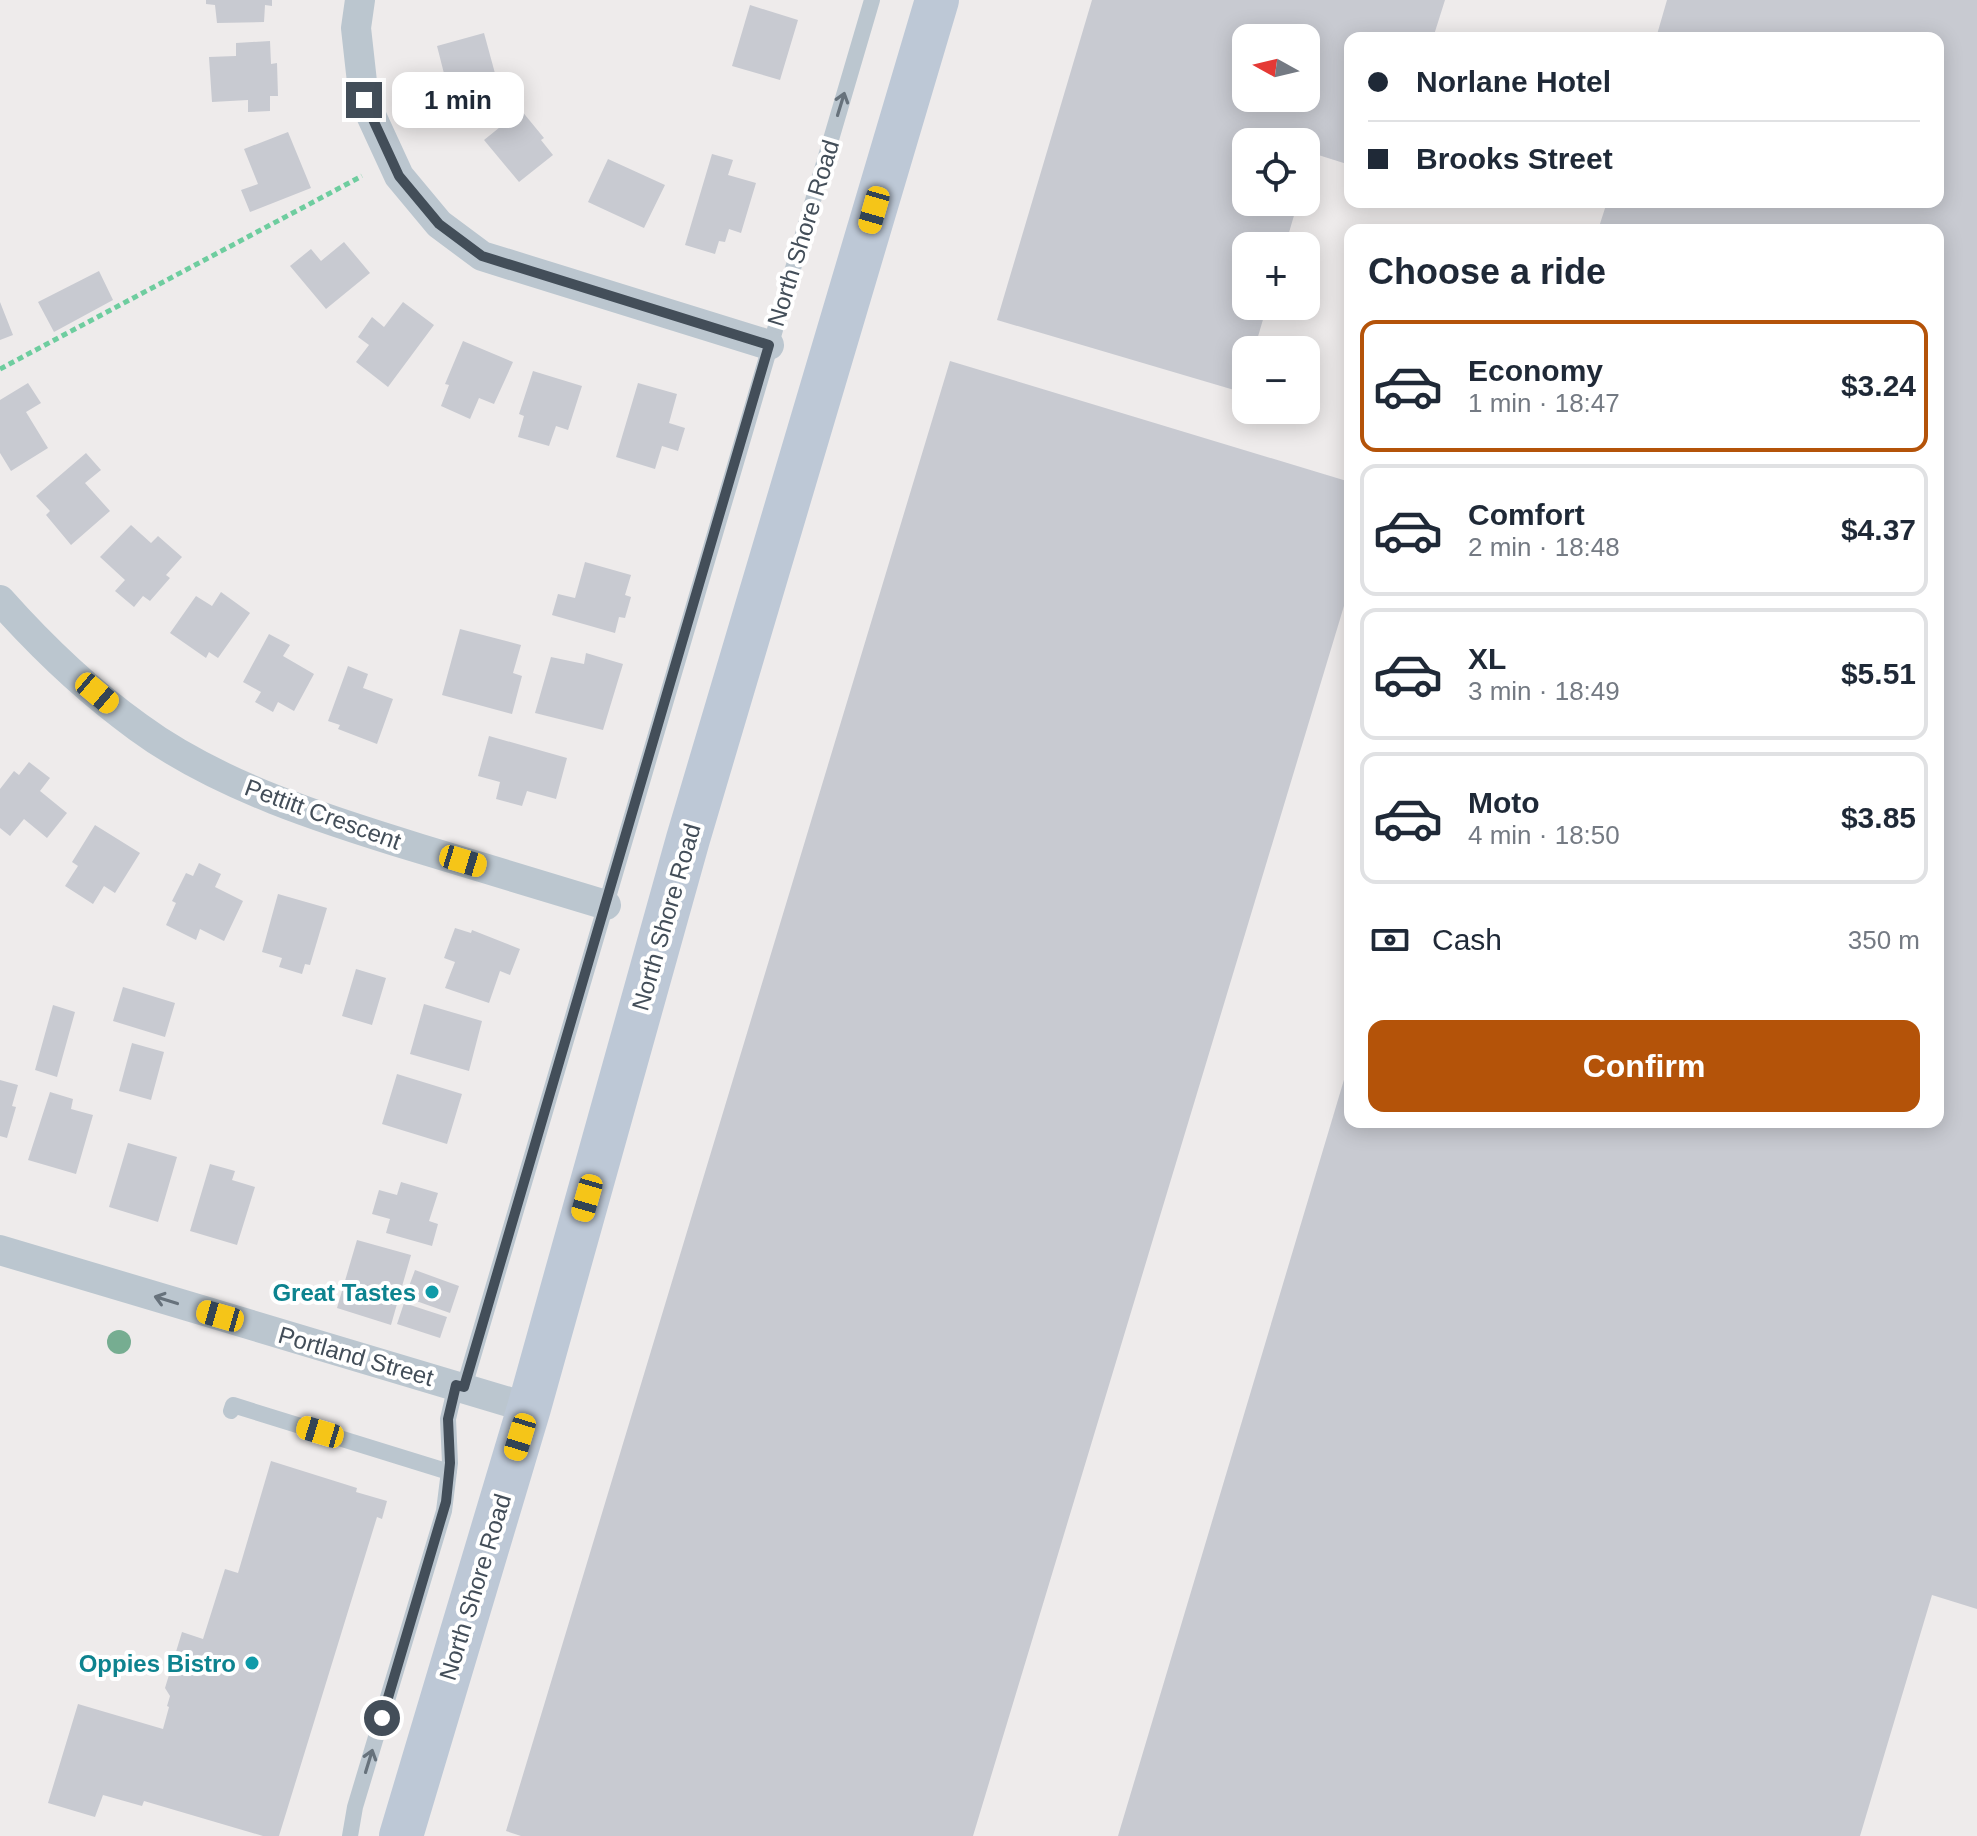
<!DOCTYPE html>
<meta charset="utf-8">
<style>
:root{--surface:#fff;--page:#f6f6f7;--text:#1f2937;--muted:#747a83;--line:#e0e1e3;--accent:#b45309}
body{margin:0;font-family:Helvetica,sans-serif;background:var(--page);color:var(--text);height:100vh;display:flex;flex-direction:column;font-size:30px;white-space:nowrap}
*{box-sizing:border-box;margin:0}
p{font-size:26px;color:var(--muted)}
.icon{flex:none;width:44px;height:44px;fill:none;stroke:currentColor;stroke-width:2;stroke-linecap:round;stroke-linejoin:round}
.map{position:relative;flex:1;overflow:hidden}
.drawer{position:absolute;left:1344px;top:224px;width:600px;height:904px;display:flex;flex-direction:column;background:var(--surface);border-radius:16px;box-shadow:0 4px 20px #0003}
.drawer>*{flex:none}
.banner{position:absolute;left:1344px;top:32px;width:600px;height:176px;border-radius:16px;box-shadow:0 4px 20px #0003;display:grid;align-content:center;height:176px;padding:0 24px;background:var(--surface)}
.needle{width:52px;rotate:278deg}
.controls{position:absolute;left:1232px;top:24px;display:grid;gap:16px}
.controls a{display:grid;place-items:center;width:88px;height:88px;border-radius:16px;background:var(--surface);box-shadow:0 4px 20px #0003;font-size:40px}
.end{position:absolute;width:36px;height:36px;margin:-18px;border:10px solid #434e59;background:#fff;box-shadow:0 0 0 4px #fff}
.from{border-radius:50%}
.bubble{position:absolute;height:56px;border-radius:16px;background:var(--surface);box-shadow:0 4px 20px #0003;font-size:26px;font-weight:800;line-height:56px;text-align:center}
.car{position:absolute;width:24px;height:48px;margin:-24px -12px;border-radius:10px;box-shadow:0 0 6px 2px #0007;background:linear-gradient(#f5c518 24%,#345 0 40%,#f5c518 0 76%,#345 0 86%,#f5c518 0)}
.banner b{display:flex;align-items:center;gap:28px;height:76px;font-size:30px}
.banner b+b{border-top:2px solid var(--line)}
.banner i{width:20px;height:20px;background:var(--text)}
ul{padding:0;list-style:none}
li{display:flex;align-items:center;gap:24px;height:132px;margin:0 16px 12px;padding:0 8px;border:4px solid var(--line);border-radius:16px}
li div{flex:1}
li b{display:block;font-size:30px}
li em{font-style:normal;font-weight:800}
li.active{border-color:var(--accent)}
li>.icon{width:72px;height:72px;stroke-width:1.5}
h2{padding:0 24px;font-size:36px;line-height:96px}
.pay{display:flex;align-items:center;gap:20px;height:88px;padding:0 24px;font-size:30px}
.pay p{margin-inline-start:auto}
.button{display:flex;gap:16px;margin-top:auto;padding:16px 24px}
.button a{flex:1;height:92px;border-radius:16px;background:var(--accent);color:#fff;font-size:32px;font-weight:800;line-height:92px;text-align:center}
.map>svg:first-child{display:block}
.building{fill:#c8cad1;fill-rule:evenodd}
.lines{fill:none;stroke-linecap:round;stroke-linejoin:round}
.path{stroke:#6ecd9f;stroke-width:5;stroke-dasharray:6 4;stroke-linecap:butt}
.service{stroke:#bbc6cf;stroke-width:16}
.minor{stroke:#bbc6cf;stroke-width:30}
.secondary{stroke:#bdc8d6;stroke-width:44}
.tree{fill:#76ad91}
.oneway{stroke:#67727c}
.route{stroke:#434e59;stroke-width:10}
.culture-dot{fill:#0f9aa8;stroke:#fff;stroke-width:3}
.labels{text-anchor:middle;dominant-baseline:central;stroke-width:8;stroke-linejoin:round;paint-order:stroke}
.street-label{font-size:24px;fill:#434e59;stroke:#fff}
.culture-label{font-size:24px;font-weight:bold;fill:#0d838f;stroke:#fff;text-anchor:end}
</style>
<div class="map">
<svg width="1977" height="1836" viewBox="0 0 1977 1836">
<rect width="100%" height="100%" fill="#eeebeb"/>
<path class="building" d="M 206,0 L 272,0 L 272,6 L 265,5 L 264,22 L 217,23 L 215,5 L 206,4 Z
M 1092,0 L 1445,0 L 1433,38 L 1350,38 L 1350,165 L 1312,153 L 1306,171 L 1306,142 L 1246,142 L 1246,202 L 1298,202 L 1285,246 L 1246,246 L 1246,306 L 1267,306 L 1254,350 L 1246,350 L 1246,375 L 1241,392 L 997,320 ZM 1246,38 L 1306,38 L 1306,98 L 1246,98 Z
M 1667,0 L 1977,0 L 1977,1609 L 1932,1595 L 1860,1836 L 1118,1836 L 1349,1063 L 1350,1122 L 1938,1122 L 1938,230 L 1598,230 L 1607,202 L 1938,202 L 1938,38 L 1656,38 Z
M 750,5 L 798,20 L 780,80 L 732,66 Z
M 484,33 L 499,88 L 451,101 L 437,46 Z
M 270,41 L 271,64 L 277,63 L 278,96 L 270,96 L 270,111 L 248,112 L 248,100 L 212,102 L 209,57 L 236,56 L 236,43 Z
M 521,110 L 544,138 L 541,140 L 553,155 L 519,182 L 484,140 Z
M 288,132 L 311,188 L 250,212 L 241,190 L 258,184 L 244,149 Z
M 712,154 L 733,160 L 728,175 L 756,183 L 741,233 L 729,229 L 725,242 L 719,241 L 715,254 L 685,245 Z
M 608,159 L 665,185 L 644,228 L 588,202 Z
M 344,242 L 370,273 L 326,309 L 290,266 L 311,249 L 321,261 Z
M 99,271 L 113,300 L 54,332 L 38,302 Z
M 0,302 L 13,335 L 0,340 Z
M 403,302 L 434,325 L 388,387 L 356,362 L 369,345 L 358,337 L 372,317 L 384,327 Z
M 463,341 L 513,362 L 494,404 L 479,398 L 470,419 L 441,406 L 449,385 L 445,384 Z
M 950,361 L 1350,482 L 1350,586 L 973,1836 L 521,1836 L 506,1831 Z
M 533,371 L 582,386 L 568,430 L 556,426 L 549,446 L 518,437 L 524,416 L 519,414 Z
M 28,383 L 41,403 L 26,412 L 48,448 L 11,471 L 0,453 L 0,400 Z
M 638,383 L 677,394 L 669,423 L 685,428 L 678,451 L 662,446 L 655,469 L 616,457 Z
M 86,453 L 101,470 L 85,483 L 110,511 L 71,545 L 46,515 L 50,511 L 36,496 Z
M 131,525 L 151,543 L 158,536 L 182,557 L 166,575 L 170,578 L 150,601 L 143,596 L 134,607 L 115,591 L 125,580 L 100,557 Z
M 585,562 L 631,575 L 625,595 L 631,597 L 625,618 L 619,617 L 615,633 L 552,615 L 558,594 L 575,598 Z
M 221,592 L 250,613 L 218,658 L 209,652 L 206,658 L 170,633 L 196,596 L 212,606 Z
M 460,629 L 521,645 L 513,673 L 522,676 L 512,714 L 442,695 Z
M 269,634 L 290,645 L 283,656 L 314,674 L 294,711 L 278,702 L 273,712 L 255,702 L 261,692 L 243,682 Z
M 586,653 L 623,664 L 603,730 L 535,713 L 551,657 L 584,664 Z
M 348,666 L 368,674 L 363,688 L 393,699 L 377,744 L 338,729 L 340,725 L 328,721 Z
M 489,736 L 567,758 L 556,799 L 527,791 L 522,806 L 496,799 L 500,782 L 478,776 Z
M 29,762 L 50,778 L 40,791 L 67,813 L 47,838 L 24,819 L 10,836 L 0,828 L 0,789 L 14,771 L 19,775 Z
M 95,825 L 140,853 L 115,893 L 104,886 L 93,904 L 65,886 L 78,866 L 72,862 Z
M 199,863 L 221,874 L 215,887 L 243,901 L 224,941 L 200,929 L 196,940 L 166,925 L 176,903 L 172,901 L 186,873 L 193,876 Z
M 278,894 L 327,908 L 310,965 L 305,964 L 302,974 L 279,967 L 282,958 L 262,952 Z
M 455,928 L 471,933 L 472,930 L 520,949 L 510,975 L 500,971 L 489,1003 L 445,988 L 455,962 L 444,958 Z
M 356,969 L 386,978 L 372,1025 L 342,1016 Z
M 123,987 L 175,1003 L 165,1037 L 113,1021 Z
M 424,1004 L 482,1021 L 469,1071 L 410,1054 Z
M 53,1005 L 75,1012 L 57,1077 L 35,1070 Z
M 132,1043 L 164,1052 L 151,1100 L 119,1091 Z
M 397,1074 L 462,1094 L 447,1144 L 382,1124 Z
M 0,1080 L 18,1085 L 12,1106 L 16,1107 L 7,1138 L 0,1136 Z
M 50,1092 L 73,1099 L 71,1109 L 93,1115 L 76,1174 L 28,1160 Z
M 128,1143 L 177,1157 L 158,1222 L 109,1207 Z
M 210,1164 L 235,1171 L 232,1180 L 255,1187 L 237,1245 L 190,1231 Z
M 401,1182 L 438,1193 L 429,1221 L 438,1224 L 432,1246 L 386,1233 L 390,1219 L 372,1214 L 379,1190 L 397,1195 Z
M 357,1240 L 411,1255 L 391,1325 L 337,1308 Z
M 415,1270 L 459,1286 L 450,1313 L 405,1297 Z
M 404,1303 L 447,1317 L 440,1338 L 397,1324 Z
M 271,1461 L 357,1488 L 356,1492 L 387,1501 L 382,1519 L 377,1517 L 279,1836 L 263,1836 L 144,1801 L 142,1806 L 103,1795 L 95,1817 L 48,1803 L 78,1704 L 163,1729 L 169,1707 L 167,1706 L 170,1696 L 165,1688 L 182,1632 L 203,1639 L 225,1569 L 238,1573 Z"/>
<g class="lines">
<path class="path" d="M 0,369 L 362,176"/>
<path class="service" d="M 464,1387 L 872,0
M 231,1411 L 233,1405 L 449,1472
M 350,1836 L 355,1807 L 444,1511 L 450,1463 L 448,1419 L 456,1385"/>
<path class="minor" d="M 360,0 L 356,28 L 364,100 L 399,176 L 439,224 L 482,256 L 769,345
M 0,600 C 41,646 88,691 138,727 C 218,786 326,820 421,849 C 482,867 544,886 606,905
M 0,1250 L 529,1408"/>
<path class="secondary" d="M 401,1836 L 529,1408 L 688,839 L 937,0"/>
</g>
<circle class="tree" cx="119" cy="1342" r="12"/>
<defs><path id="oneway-shaft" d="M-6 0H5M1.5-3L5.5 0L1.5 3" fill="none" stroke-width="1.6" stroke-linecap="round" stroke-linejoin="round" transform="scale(2)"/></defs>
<g class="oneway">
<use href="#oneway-shaft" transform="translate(841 104) rotate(-73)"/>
<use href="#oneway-shaft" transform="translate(166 1300) rotate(-163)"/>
<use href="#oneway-shaft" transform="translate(369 1761) rotate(-73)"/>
</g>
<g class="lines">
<path class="route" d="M 364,100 L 399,176 L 439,224 L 482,256 L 769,345 L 464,1387 L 456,1385 L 448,1419 L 450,1463 L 446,1502 L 382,1718"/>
</g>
<g class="culture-dot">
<circle cx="432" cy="1292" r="8"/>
<circle cx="252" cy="1663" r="8"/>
</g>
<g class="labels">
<g class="street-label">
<text transform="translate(803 233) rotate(-73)">North Shore Road</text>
<text transform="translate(323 814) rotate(20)">Pettitt Crescent</text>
<text transform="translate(666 917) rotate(-74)">North Shore Road</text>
<text transform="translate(356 1356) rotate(16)">Portland Street</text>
<text transform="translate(475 1587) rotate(-73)">North Shore Road</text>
</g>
<g class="culture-label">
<text x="416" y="1292">Great Tastes</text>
<text x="236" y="1663">Oppies Bistro</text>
</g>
</g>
</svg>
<div class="controls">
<a><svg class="needle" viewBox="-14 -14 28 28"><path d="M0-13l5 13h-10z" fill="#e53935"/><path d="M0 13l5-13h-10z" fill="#747a83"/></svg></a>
<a><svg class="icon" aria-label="locate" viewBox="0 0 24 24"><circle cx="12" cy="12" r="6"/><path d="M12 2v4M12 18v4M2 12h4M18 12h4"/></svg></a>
<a>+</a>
<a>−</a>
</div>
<i class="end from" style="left:382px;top:1718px"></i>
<i class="end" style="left:364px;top:100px"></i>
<div class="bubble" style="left:392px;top:72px;width:132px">1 min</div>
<i class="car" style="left:874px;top:210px;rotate:196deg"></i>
<i class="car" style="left:97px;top:693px;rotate:130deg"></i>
<i class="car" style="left:463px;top:861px;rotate:107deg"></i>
<i class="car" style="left:587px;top:1198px;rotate:196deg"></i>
<i class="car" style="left:220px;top:1316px;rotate:286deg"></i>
<i class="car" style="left:320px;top:1432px;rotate:287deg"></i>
<i class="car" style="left:520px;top:1437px;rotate:197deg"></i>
<div class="banner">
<b><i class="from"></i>Norlane Hotel</b>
<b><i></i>Brooks Street</b>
</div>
<section class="drawer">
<h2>Choose a ride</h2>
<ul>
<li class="active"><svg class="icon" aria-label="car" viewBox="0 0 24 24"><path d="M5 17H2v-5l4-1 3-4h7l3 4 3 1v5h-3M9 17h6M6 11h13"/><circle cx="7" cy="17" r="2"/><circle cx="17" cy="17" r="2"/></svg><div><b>Economy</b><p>1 min · 18:47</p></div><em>$3.24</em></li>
<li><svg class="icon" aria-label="car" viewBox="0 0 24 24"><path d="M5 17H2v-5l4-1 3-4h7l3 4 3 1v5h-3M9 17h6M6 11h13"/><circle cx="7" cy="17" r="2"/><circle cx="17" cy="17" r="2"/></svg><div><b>Comfort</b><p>2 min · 18:48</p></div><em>$4.37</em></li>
<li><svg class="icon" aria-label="car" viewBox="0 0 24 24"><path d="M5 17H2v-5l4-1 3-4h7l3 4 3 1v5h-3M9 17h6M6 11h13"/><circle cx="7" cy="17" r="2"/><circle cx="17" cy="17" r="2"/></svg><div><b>XL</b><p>3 min · 18:49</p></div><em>$5.51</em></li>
<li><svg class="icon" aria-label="car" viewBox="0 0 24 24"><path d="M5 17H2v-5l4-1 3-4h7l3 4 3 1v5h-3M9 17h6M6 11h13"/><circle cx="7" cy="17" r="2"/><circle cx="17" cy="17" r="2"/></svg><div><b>Moto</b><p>4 min · 18:50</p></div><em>$3.85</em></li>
</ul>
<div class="pay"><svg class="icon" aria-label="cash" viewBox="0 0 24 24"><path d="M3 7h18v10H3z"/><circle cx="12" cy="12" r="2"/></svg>Cash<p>350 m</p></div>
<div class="button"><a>Confirm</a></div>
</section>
</div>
